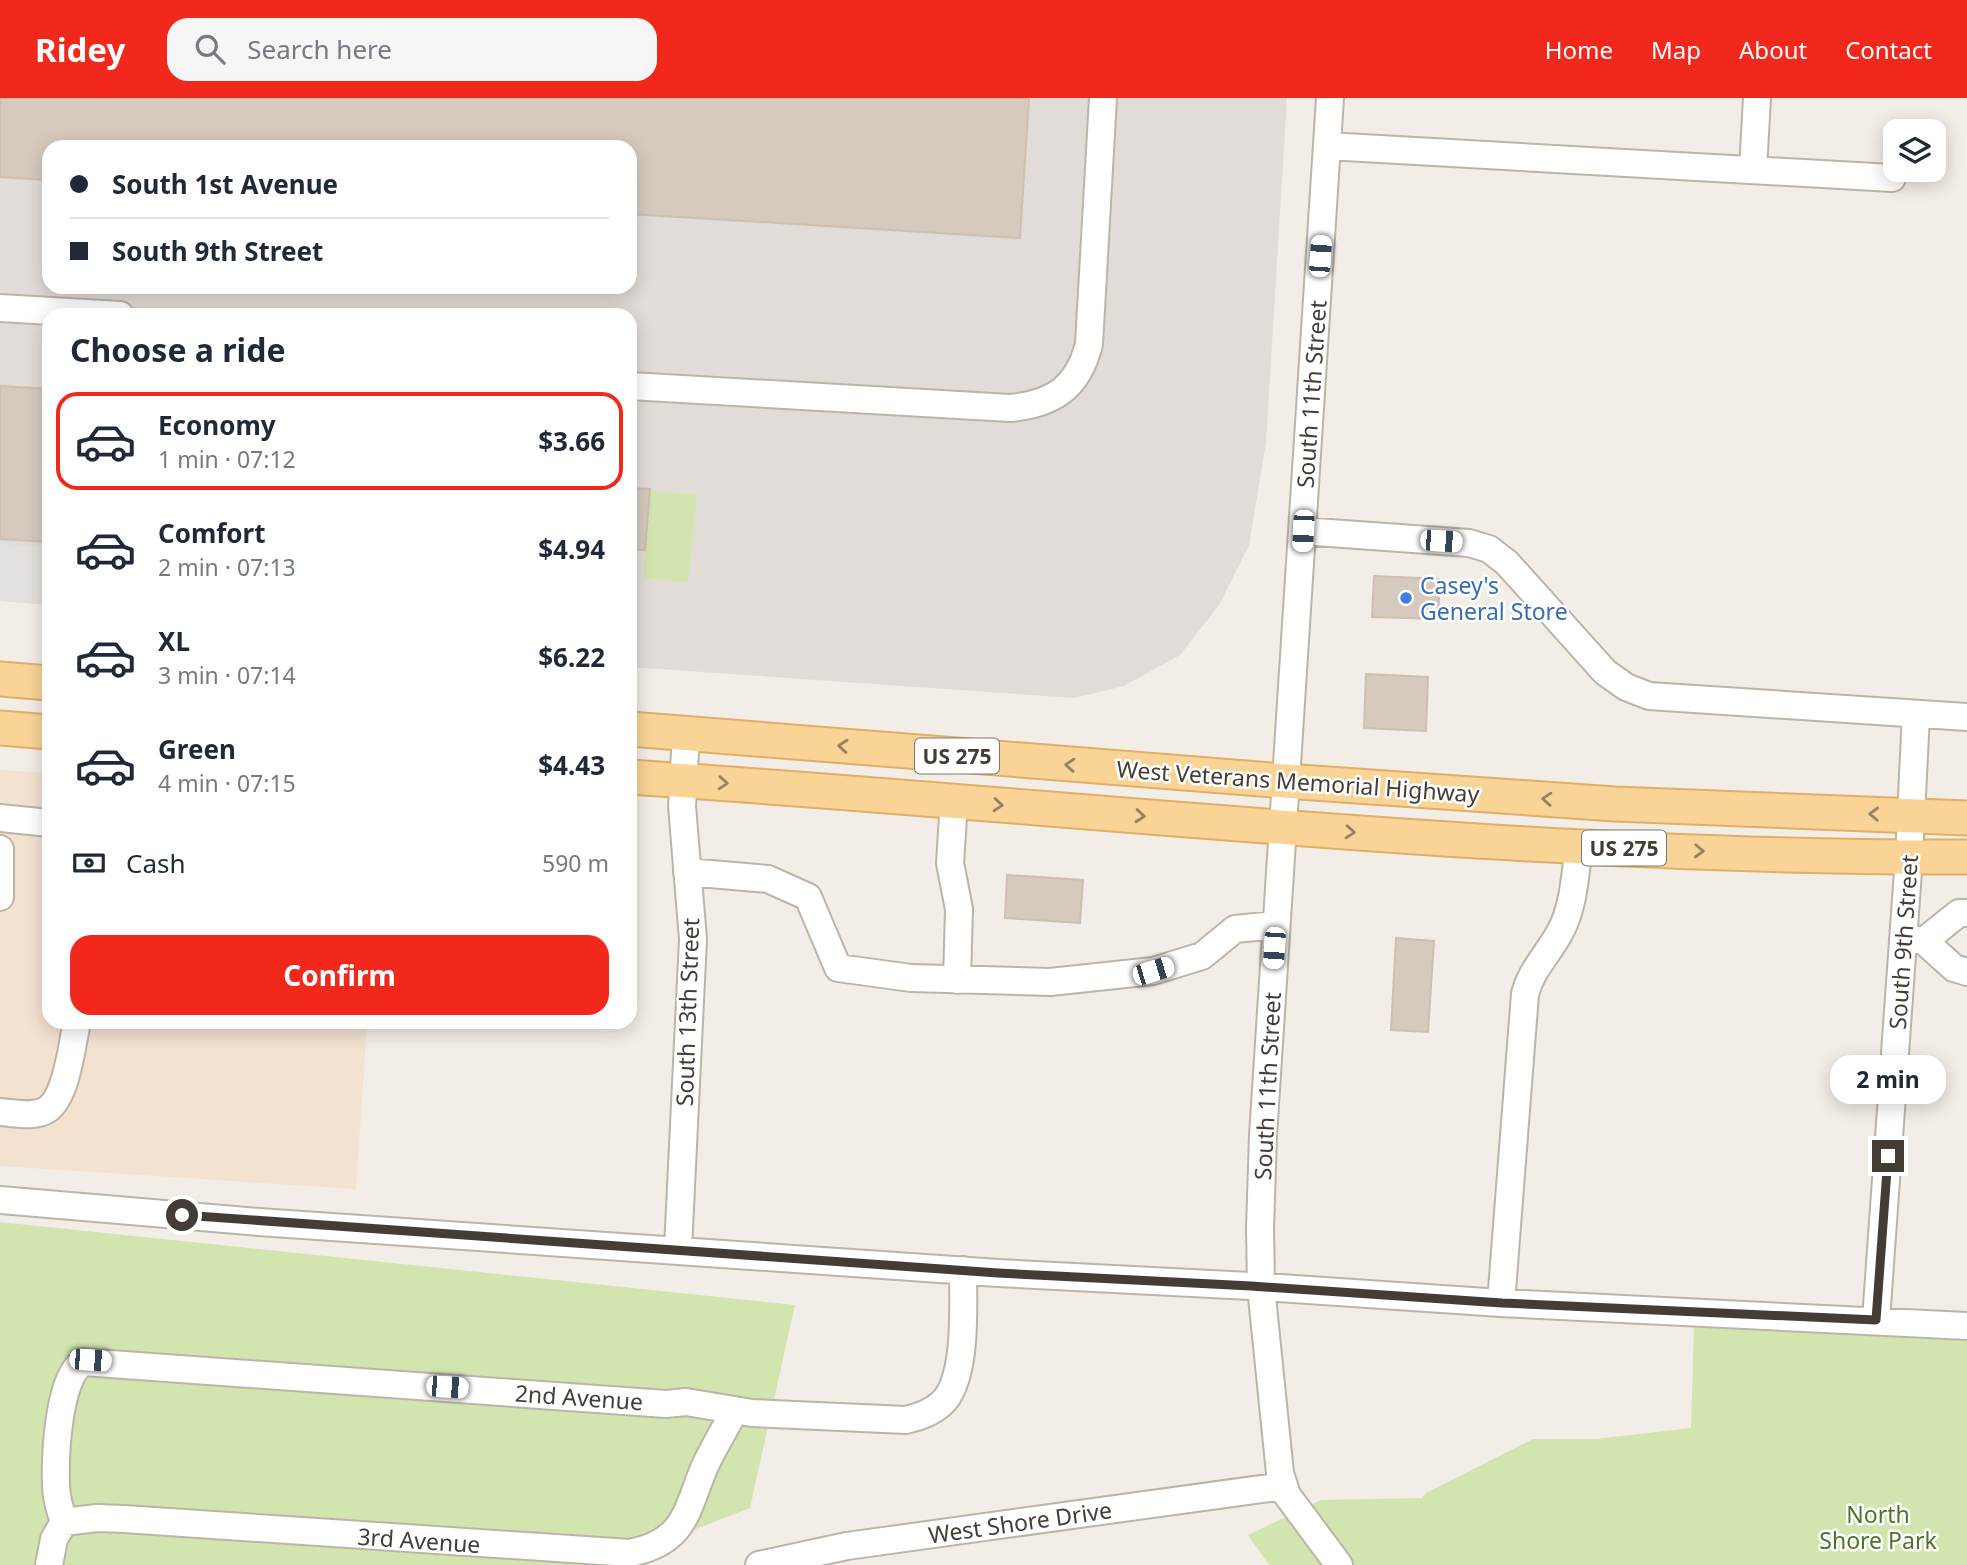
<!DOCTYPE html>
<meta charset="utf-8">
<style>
:root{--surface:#fff;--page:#f6f6f7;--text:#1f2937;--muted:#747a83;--line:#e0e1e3;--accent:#f2281d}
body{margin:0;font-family:"Noto Sans",sans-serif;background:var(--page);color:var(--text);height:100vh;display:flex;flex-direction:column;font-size:26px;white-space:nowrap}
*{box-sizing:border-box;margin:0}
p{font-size:23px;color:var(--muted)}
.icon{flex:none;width:38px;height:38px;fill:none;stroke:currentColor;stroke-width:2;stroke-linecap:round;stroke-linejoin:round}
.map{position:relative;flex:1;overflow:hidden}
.sheet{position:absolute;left:42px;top:210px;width:595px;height:721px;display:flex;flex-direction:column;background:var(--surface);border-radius:21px;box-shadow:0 4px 18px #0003}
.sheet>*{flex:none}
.banner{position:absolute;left:42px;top:42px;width:595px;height:154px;border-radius:21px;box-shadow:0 4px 18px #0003;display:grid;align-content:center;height:154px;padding:0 28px;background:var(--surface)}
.buttons{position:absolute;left:1883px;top:21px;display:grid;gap:14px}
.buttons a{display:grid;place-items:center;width:63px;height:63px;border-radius:14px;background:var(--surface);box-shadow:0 4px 18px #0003;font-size:35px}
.end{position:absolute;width:32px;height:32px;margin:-16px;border:9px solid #443d35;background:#fff;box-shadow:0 0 0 4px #fff}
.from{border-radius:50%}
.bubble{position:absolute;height:49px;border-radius:21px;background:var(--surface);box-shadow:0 4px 18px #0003;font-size:23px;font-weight:700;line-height:49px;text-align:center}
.car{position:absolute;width:21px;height:42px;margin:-21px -10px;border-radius:9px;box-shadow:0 0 5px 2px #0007;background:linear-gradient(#fff 24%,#345 0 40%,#fff 0 76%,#345 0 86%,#fff 0)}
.banner b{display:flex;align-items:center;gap:24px;height:66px;font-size:26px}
.banner b+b{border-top:2px solid var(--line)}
.banner i{width:18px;height:18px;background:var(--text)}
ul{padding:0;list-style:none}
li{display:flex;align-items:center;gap:21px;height:98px;margin:0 14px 10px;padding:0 14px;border:4px solid transparent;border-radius:21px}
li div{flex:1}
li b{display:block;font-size:26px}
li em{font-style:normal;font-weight:700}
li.active{border-color:var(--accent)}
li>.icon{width:63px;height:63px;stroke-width:1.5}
h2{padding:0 28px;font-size:32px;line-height:84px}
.pay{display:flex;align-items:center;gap:18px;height:77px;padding:0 28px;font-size:26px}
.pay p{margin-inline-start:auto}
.primary-button{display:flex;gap:14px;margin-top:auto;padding:14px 28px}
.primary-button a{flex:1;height:80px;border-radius:21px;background:var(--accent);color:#fff;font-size:28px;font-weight:700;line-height:80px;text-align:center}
header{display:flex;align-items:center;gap:42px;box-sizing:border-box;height:98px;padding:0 35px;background:var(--accent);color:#fff}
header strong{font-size:33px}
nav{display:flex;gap:38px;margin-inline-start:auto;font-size:24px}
.search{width:490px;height:63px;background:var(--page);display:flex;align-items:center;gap:18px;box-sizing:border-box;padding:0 24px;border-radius:21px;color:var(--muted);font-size:26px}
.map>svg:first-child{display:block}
.commercial{fill:#f4e2d1}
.industrial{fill:#e1dcd7;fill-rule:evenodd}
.green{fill:#d2e5af}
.parking{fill:#e3e0de}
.building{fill:#d6cabe;stroke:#cebfaf;stroke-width:2}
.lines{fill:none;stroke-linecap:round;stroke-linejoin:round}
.minor-casing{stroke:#bdb4a8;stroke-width:30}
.major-casing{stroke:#dfaf67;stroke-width:37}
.minor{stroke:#fff;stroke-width:26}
.major{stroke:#fad496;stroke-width:33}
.oneway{stroke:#968161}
.route{stroke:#443d35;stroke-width:9}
.shop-dot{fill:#3f7fe0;stroke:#fff;stroke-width:2.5}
.labels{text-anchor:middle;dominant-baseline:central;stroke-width:5;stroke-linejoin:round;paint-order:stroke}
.shield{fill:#fff;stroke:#7c7772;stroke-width:2}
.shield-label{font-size:21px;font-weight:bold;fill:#443d35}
.street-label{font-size:23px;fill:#443d35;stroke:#fff}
.shop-label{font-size:23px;fill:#366cbe;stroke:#fff;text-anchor:start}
.park-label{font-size:23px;fill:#4e742b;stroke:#fff}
</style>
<header>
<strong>Ridey</strong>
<div class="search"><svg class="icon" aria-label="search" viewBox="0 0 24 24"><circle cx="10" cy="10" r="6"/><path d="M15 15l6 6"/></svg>Search here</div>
<nav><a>Home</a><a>Map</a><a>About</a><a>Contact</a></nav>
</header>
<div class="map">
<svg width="1967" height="1467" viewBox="0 0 1967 1467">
<rect width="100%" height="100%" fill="#f2ede6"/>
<path class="commercial" d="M 0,672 L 49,675 L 49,924 L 367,924 L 356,1091 L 0,1068 Z"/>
<path class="industrial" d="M 0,0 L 1287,0 L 1266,344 L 1249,447 L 1219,507 L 1180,557 L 1124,588 L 1074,600 L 630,569 L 630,217 L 49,217 L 49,507 L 0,503 ZM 49,49 L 630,49 L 630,189 L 49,189 Z"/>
<path class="green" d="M 651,393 L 697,397 L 688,485 L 643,480 Z
M 0,1124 L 795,1207 L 750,1410 L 603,1467 L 0,1467 Z
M 1694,1227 L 1967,1243 L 1967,1467 L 1269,1467 L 1248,1437 L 1321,1402 L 1422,1400 L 1426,1395 L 1533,1341 L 1596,1341 L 1691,1330 Z"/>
<path class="parking" d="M 0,446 L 49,449 L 49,506 L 0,503 Z"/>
<path class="building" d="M 0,0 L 1029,0 L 1020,140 L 630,116 L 630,49 L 49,49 L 49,82 L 0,79 Z
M 0,288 L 49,291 L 49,444 L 0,441 Z
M 630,390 L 650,391 L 645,452 L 630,451 Z
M 1374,478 L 1440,481 L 1438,521 L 1372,519 Z
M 1366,576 L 1428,579 L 1426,633 L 1364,630 Z
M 1007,777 L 1083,782 L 1080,825 L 1005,820 Z
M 1396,840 L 1434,843 L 1428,934 L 1391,932 Z"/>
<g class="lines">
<g class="minor-casing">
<path id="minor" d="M 1330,0 L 1263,1038 L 1260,1130 L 1261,1189 L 1280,1375 L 1287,1397 L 1339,1467
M 1327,48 L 1892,80
M 1753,72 L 1757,0
M 0,210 L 120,217
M 630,288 L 1010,310 C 1053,306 1078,290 1089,246 L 1103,0
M 1302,433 L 1469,445 L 1489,451 L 1507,465 L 1605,574 L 1626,589 L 1649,598 L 1967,619
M 954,703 L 950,765 L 959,811 L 957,882
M 0,720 L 49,725
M 0,751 L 0,799
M 687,774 L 768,781 L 808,799 L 838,870 L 911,880 L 1050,884 L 1153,873 L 1202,858 L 1235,831 L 1276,827
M 1903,840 L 1924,843 L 1954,870 L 1967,874
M 1924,843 L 1959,815 L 1967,815
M 0,1014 C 15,1015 35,1020 48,1011 C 67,997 72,946 77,924
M 0,1102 L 259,1124 L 998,1175 L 1250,1188 L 1501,1205 L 1967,1228
M 678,1151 L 693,841 L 682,708 L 686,635
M 1501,1205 L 1525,896 C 1531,872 1549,855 1560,834 C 1574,809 1575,776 1579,748
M 1876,1222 L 1909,759 L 1916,616
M 64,1424 L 97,1420 L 124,1421 L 630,1455 C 685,1444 686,1414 704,1370 C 713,1350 725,1331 735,1312
M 49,1467 L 54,1441 L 64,1424 C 60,1412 56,1400 56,1387 C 55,1359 58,1279 83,1264 L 666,1306 L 686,1304 L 752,1315 L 906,1322 C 919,1319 931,1315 941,1306 C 968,1283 963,1205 963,1172
M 759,1467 L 847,1448 L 1283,1388"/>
</g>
<g class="major-casing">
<path id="major" d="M 0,581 L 49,585
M 0,630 L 49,634
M 630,631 L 1285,683 L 1615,706 L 1967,720
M 630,679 C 1075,708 1520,761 1967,759"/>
</g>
<use href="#minor" class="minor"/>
<use href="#major" class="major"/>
</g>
<defs><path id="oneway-chevron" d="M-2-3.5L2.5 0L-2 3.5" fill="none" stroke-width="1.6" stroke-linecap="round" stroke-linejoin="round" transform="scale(1.75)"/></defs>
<g class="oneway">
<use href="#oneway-chevron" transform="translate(843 648) rotate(-175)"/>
<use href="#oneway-chevron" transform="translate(1070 667) rotate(-176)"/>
<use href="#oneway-chevron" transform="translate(723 685) rotate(4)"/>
<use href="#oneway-chevron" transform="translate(1547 701) rotate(-176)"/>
<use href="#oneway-chevron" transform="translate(998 707) rotate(5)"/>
<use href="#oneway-chevron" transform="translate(1874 716) rotate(-178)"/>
<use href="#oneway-chevron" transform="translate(1140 718) rotate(5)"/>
<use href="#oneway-chevron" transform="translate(1350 734) rotate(4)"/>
<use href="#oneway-chevron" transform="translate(1699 753) rotate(2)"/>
</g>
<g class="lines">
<path class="route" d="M 182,1117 L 998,1175 L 1251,1188 L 1502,1205 L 1876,1222 L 1888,1058"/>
</g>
<circle class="shop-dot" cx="1406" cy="500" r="7"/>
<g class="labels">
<g class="shield">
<rect x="915" y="640.5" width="84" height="35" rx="5"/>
<rect x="1582" y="732.5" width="84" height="35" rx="5"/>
</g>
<g class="shield-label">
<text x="957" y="658">US 275</text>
<text x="1624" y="750">US 275</text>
</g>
<g class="street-label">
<text transform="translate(1311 296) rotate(-86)">South 11th Street</text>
<text transform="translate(1298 683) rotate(4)">West Veterans Memorial Highway</text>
<text transform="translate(1903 844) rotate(-86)">South 9th Street</text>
<text transform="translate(687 914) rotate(-88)">South 13th Street</text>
<text transform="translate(1267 988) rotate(-87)">South 11th Street</text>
<text transform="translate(579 1299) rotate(4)">2nd Avenue</text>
<text transform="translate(1020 1424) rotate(-8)">West Shore Drive</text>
<text transform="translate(419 1442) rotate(4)">3rd Avenue</text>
</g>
<g class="shop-label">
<text x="1420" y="487">Casey's<tspan x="1420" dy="26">General Store</tspan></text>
</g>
<g class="park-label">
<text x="1878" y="1416">North<tspan x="1878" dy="26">Shore Park</tspan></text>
</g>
</g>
</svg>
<div class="buttons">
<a><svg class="icon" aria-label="layers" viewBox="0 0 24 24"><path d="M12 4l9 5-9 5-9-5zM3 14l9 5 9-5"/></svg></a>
</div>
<i class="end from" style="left:182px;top:1117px"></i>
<i class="end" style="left:1888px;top:1058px"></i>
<div class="bubble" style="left:1830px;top:957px;width:116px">2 min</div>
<i class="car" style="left:1320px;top:158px;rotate:4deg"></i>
<i class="car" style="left:1303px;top:433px;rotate:183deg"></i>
<i class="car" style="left:1441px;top:443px;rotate:94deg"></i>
<i class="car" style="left:1274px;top:850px;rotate:184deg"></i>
<i class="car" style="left:1153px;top:873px;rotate:73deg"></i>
<i class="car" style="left:90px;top:1262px;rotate:94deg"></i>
<i class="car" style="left:447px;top:1289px;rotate:94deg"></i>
<div class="banner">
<b><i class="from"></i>South 1st Avenue</b>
<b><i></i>South 9th Street</b>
</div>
<section class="sheet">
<h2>Choose a ride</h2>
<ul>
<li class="active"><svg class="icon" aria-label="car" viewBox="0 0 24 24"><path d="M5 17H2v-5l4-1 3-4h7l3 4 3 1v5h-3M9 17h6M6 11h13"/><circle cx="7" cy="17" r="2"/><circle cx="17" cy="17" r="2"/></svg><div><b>Economy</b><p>1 min · 07:12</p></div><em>$3.66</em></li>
<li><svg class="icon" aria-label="car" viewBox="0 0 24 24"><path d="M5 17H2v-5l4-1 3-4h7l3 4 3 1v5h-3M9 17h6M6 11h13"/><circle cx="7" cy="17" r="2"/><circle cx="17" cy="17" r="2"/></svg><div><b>Comfort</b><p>2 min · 07:13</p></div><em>$4.94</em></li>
<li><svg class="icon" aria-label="car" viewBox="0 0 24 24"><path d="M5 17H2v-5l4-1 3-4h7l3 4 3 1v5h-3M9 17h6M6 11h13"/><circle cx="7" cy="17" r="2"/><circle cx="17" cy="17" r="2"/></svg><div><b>XL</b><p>3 min · 07:14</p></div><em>$6.22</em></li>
<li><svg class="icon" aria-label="car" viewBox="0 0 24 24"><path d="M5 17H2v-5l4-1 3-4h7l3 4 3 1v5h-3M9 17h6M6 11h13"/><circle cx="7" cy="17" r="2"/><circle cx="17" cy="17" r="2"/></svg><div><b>Green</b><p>4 min · 07:15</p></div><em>$4.43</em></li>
</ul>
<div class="pay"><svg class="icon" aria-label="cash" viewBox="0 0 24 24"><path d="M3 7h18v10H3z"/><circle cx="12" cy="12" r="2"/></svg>Cash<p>590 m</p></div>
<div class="primary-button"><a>Confirm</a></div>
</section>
</div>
